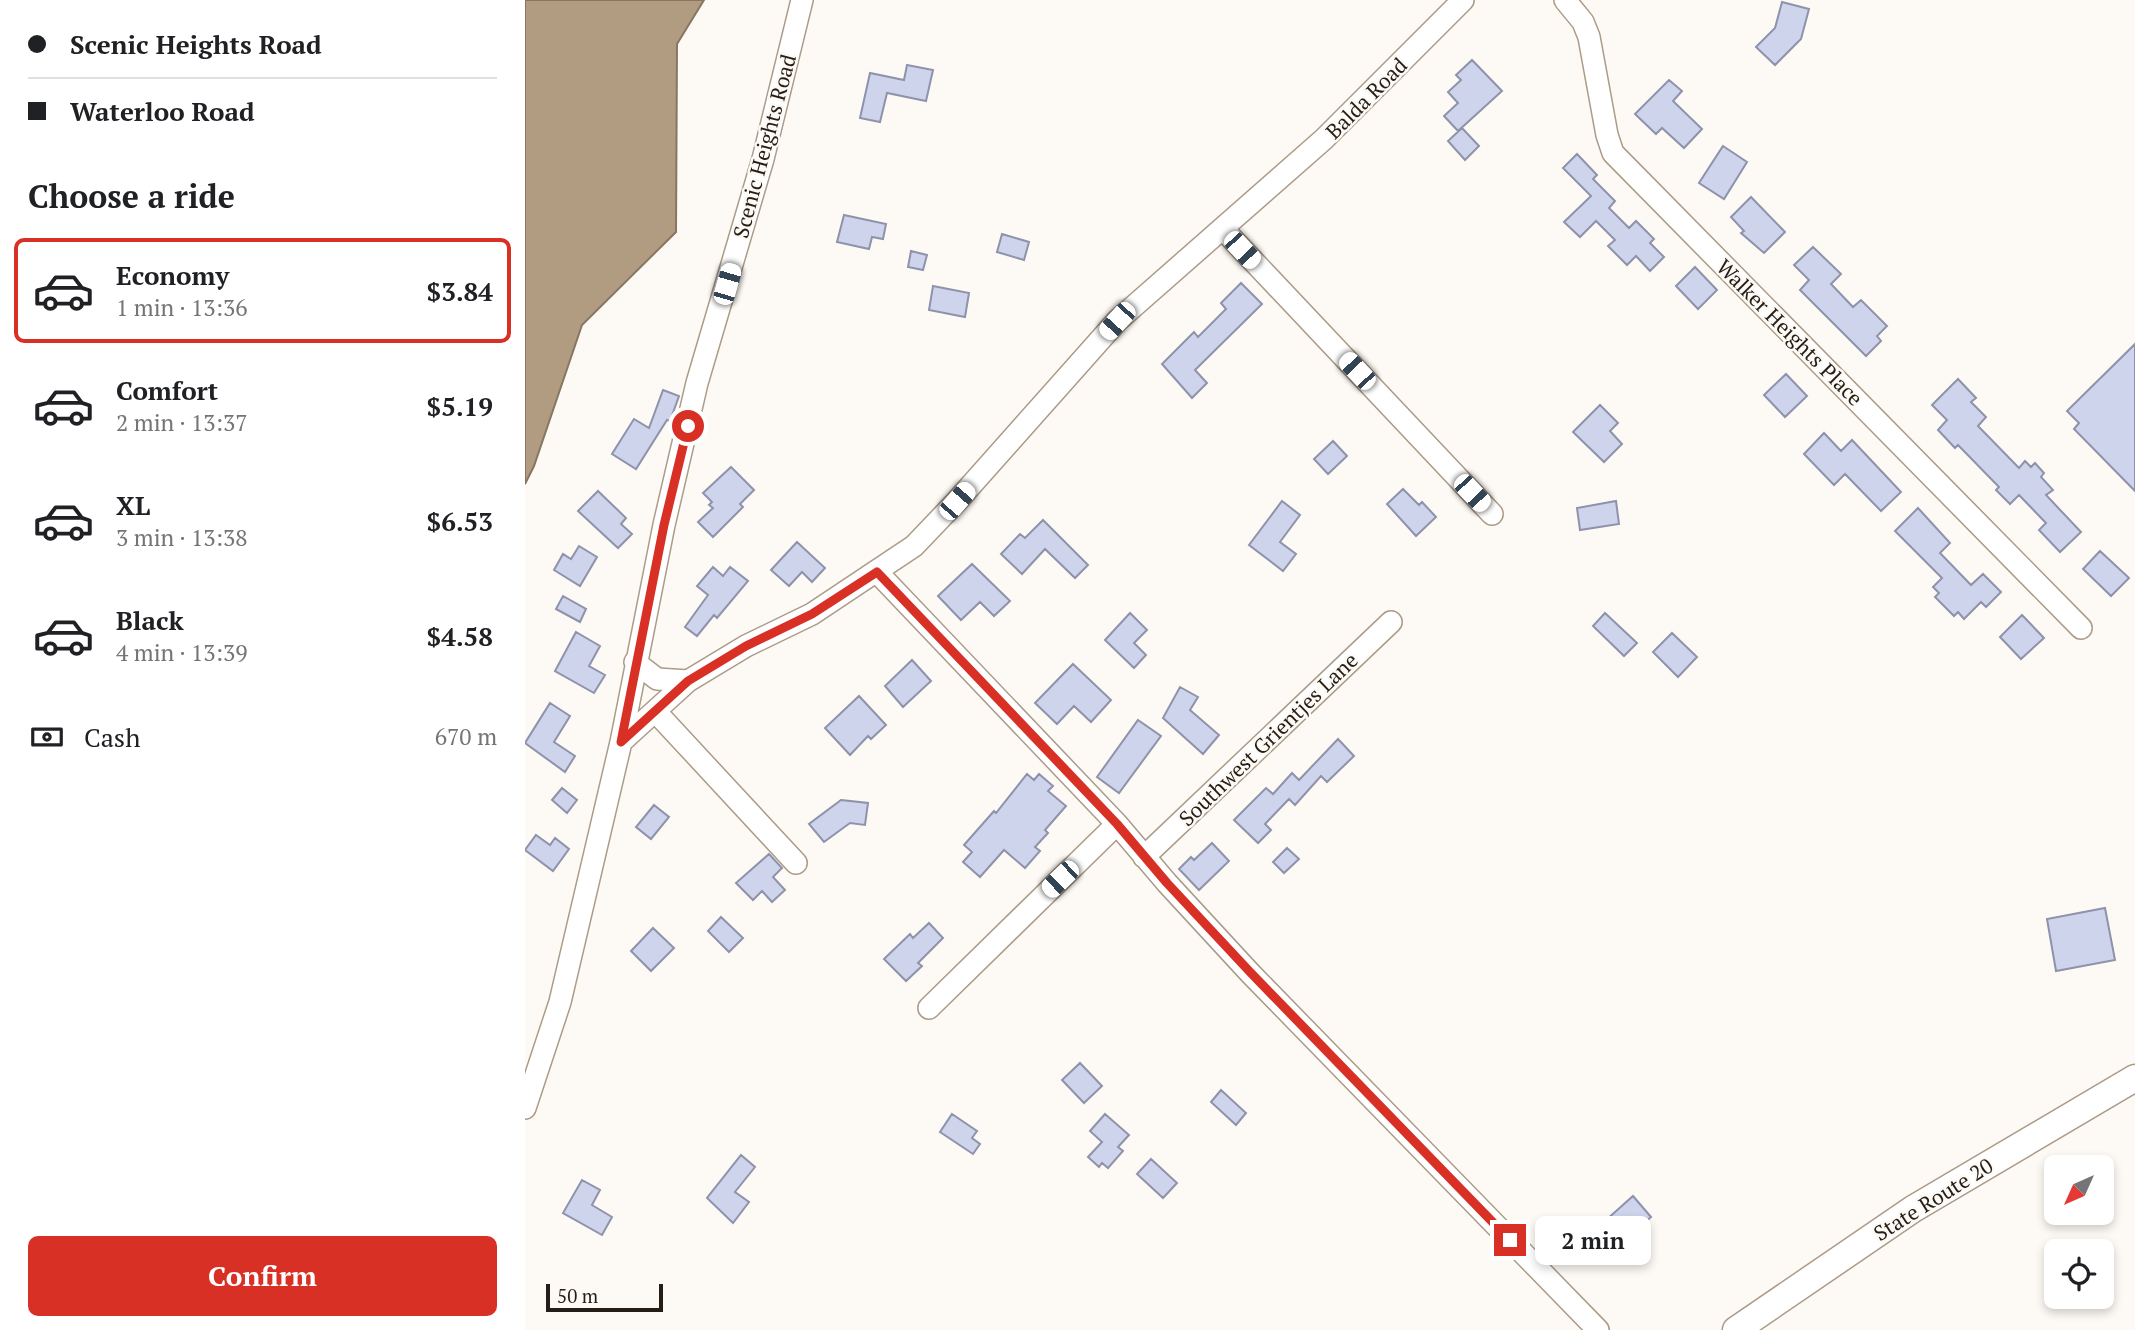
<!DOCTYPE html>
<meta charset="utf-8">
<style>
:root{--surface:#fff;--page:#f2f2f2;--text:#202124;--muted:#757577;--line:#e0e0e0;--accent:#d93025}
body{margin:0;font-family:"PT Serif",serif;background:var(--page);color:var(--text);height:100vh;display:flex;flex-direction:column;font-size:26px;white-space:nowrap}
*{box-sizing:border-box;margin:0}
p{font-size:23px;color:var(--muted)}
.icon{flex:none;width:38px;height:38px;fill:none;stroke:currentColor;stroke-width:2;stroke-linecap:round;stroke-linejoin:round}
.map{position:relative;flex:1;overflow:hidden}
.panel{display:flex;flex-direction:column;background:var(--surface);width:525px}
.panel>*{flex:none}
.guide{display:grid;align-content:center;height:154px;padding:0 28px;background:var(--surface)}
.needle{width:46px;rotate:225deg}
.controls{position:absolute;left:1519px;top:1155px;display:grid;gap:14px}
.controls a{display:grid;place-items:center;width:70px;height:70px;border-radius:10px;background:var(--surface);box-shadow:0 4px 10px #0003;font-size:35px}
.scale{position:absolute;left:21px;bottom:18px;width:117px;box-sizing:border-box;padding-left:7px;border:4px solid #241e16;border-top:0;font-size:19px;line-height:24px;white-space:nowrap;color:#241e16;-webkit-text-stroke:5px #fdfaf5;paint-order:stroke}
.end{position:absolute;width:32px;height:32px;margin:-16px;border:9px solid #d93025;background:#fff;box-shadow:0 0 0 4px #fff}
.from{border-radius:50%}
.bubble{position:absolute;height:49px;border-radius:10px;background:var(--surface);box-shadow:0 4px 10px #0003;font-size:23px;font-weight:700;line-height:49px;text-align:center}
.car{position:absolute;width:21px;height:42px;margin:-21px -10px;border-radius:9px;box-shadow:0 0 5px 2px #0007;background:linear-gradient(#fff 24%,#345 0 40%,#fff 0 76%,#345 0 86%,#fff 0)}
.guide b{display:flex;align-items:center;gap:24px;height:66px;font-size:26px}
.guide b+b{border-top:2px solid var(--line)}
.guide i{width:18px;height:18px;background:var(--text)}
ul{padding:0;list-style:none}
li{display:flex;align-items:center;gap:21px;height:105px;margin:0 14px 10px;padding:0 14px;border:4px solid transparent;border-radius:10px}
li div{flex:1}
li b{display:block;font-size:26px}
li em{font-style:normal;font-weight:700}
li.selected{border-color:var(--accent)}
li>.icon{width:63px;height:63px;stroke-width:1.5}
h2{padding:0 28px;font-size:32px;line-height:84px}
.pay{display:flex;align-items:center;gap:18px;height:77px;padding:0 28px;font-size:26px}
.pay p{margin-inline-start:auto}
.action{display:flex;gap:14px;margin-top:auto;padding:14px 28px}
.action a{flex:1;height:80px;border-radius:10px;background:var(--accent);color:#fff;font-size:28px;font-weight:700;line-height:80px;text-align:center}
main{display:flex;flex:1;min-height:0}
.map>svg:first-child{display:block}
.water{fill:#b29c81;stroke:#877661;stroke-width:2}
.building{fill:#cfd4ed;stroke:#8e92aa;stroke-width:2}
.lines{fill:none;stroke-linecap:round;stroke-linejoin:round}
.minor-casing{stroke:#ac9b87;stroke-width:24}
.major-casing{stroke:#ac9b87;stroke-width:29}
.minor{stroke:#fff;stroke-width:21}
.major{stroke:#fff;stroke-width:26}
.route{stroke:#d93025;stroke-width:9}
.labels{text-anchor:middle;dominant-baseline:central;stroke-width:5;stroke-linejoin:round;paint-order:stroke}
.street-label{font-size:21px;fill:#241e16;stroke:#fdfaf5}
</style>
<main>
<section class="panel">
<div class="guide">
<b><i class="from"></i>Scenic Heights Road</b>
<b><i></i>Waterloo Road</b>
</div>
<h2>Choose a ride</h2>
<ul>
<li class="selected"><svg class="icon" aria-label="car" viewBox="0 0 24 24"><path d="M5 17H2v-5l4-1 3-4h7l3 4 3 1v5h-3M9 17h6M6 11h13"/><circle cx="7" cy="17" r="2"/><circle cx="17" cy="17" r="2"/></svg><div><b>Economy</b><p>1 min · 13:36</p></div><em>$3.84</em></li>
<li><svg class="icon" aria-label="car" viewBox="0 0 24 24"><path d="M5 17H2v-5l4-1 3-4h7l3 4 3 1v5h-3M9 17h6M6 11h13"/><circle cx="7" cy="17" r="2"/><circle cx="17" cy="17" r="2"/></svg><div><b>Comfort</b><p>2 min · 13:37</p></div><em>$5.19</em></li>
<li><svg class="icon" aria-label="car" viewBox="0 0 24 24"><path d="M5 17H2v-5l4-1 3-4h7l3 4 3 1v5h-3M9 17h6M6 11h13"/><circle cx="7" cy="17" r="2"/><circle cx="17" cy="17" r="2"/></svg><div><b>XL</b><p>3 min · 13:38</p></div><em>$6.53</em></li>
<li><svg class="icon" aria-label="car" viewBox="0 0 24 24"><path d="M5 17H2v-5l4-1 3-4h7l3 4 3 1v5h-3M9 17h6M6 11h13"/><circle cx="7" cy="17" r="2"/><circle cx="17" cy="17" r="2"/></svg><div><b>Black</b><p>4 min · 13:39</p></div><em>$4.58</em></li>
</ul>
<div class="pay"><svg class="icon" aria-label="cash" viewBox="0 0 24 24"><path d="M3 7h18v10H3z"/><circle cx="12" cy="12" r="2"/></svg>Cash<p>670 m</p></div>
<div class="action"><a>Confirm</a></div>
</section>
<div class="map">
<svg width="1610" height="1330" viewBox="0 0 1610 1330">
<rect width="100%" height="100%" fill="#fdfaf5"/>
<path class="water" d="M 0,0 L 179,0 L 152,44 L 151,232 L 57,325 L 9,466 L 0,484 Z"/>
<path class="building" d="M 1257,2 L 1284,9 L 1276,39 L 1250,65 L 1231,47 L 1250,28 Z
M 947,60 L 977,91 L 933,131 L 919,116 L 933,103 L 923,92 L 936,80 L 931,75 Z
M 382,65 L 408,70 L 401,101 L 362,93 L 355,122 L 335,118 L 345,73 L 379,80 Z
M 1144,80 L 1157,91 L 1148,101 L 1177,129 L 1159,148 L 1137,128 L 1131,134 L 1110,114 Z
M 937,128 L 954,146 L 940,160 L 923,141 Z
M 1198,146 L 1222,162 L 1199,199 L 1174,183 Z
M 1052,154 L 1072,175 L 1068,179 L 1090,201 L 1084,208 L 1104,228 L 1111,221 L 1129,239 L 1125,243 L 1139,257 L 1125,271 L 1111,256 L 1102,265 L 1083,246 L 1090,240 L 1071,221 L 1055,237 L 1039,222 L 1066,196 L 1038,168 Z
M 1226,197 L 1260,232 L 1239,253 L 1216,233 L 1219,231 L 1206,217 Z
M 319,215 L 361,224 L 358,239 L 347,237 L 344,249 L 312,242 Z
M 477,234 L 504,242 L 499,260 L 472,252 Z
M 1288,247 L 1316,274 L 1306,284 L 1328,307 L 1336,300 L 1362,326 L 1352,336 L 1356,341 L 1341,356 L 1275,290 L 1284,280 L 1269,265 Z
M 386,251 L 402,255 L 398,270 L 383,267 Z
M 1170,267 L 1192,290 L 1173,309 L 1151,286 Z
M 716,283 L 737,304 L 670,370 L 682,383 L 667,398 L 637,364 L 669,332 L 673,337 L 701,309 L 696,303 Z
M 408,286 L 444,293 L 440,317 L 404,310 Z
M 1610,344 L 1610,491 L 1549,429 L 1554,423 L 1542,411 Z
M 1261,374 L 1282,396 L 1260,417 L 1239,395 Z
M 1433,379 L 1451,398 L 1446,402 L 1461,417 L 1453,426 L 1494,468 L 1500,461 L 1506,467 L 1510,463 L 1519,473 L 1516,477 L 1528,490 L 1521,495 L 1556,532 L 1535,552 L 1514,530 L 1521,523 L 1494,495 L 1485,504 L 1471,490 L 1474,487 L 1433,445 L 1430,448 L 1413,430 L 1422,420 L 1407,405 Z
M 138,390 L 154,396 L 145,421 L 142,420 L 111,469 L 87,454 L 109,419 L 124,428 Z
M 1075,405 L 1093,423 L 1085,431 L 1097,444 L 1079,462 L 1048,432 Z
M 1299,433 L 1316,451 L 1327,440 L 1376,492 L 1356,511 L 1320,474 L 1309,485 L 1279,454 Z
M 808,441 L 822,456 L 803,474 L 789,459 Z
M 206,467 L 229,490 L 215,504 L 218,507 L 188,537 L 173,522 L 188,508 L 184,505 L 187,502 L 178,493 Z
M 878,489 L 894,505 L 897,502 L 911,517 L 891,536 L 862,504 Z
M 73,491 L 101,518 L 96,524 L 107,534 L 93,548 L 53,511 Z
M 757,501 L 775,515 L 755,542 L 771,554 L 758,571 L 724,545 Z
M 1091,501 L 1094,524 L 1055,530 L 1052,508 Z
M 1393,508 L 1425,543 L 1415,553 L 1446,585 L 1458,574 L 1476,592 L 1461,607 L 1456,602 L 1439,619 L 1433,612 L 1429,616 L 1410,597 L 1414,593 L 1408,587 L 1417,578 L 1370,531 Z
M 518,520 L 563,565 L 550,578 L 520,549 L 497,574 L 476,554 L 495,534 L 500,538 Z
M 272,542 L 300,568 L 287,582 L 277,572 L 264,586 L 246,570 Z
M 54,546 L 72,557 L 55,586 L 29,570 L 38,554 L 46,559 Z
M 1575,551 L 1604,578 L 1586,596 L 1558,569 Z
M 447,564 L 485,601 L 469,616 L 455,602 L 436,620 L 413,596 Z
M 188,567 L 198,576 L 205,567 L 223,581 L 192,618 L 189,615 L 172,636 L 160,627 L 183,595 L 172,586 Z
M 38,596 L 61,609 L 55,622 L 31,609 Z
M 605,613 L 622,630 L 609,643 L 621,655 L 609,668 L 580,640 Z
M 1080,613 L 1112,643 L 1099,656 L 1068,626 Z
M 1497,615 L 1519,638 L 1496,659 L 1475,637 Z
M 51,632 L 75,646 L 64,666 L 80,675 L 69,693 L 30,671 Z
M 1147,633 L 1172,657 L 1153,677 L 1128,652 Z
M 387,660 L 406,681 L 378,707 L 360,686 Z
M 548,664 L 586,700 L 566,722 L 549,706 L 532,724 L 510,703 Z
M 655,687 L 673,697 L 665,710 L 694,735 L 678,754 L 638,718 Z
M 334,696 L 361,725 L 346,739 L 343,736 L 325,755 L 300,728 Z
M 25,703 L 45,716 L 29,742 L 50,756 L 40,772 L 0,743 Z
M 613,720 L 636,736 L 594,793 L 572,777 Z
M 813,739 L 829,756 L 802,782 L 796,776 L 770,805 L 764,799 L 740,824 L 746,830 L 733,843 L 709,820 L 741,788 L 748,794 L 767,773 L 774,780 Z
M 502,774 L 509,780 L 514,774 L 528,786 L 523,791 L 541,806 L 520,830 L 523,833 L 510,847 L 515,851 L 500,868 L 479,850 L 455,877 L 438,862 L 447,852 L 439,845 L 469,811 L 471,813 Z
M 37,788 L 52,800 L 42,813 L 27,800 Z
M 316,800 L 343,803 L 340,825 L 325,823 L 299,842 L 284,824 Z
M 129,805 L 144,817 L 126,839 L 111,827 Z
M 11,835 L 25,845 L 30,838 L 44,849 L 28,871 L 0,850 Z
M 687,843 L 704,861 L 674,890 L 654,869 L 666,857 L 669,860 Z
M 762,848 L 774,859 L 759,873 L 748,862 Z
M 244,854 L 257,868 L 248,877 L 260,890 L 247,902 L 237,891 L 228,900 L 211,883 Z
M 1580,908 L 1590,960 L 1531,971 L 1522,919 Z
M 196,917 L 218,938 L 204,952 L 183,931 Z
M 404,923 L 418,938 L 393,963 L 397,966 L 381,981 L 359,959 L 385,934 L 388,938 Z
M 128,928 L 149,948 L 126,971 L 106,951 Z
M 555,1063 L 577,1086 L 559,1103 L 537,1080 Z
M 696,1090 L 721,1113 L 711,1125 L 686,1102 Z
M 427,1114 L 452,1131 L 447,1138 L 455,1144 L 448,1154 L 415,1132 Z
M 580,1114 L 604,1135 L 593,1147 L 598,1151 L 583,1168 L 577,1163 L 574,1167 L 563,1157 L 577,1142 L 565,1131 Z
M 216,1155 L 230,1167 L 210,1192 L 224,1202 L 208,1223 L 182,1198 Z
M 626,1159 L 652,1183 L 638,1198 L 612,1174 Z
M 57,1180 L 75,1190 L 67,1205 L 87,1217 L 77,1235 L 38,1213 Z
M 1108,1196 L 1126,1217 L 1100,1241 L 1081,1220 Z"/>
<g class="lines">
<g class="minor-casing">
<path id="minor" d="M 1040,0 L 1058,22 L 1064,37 L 1082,135 L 1088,153 L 1556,628
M 698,229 L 967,514
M 352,572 L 592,824 L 642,883 L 725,973 L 1073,1330
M 110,662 L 132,679 L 163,681
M 130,711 L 271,863
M 96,742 L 163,681 L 221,646 L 287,614 L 389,546 L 432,501 L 592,321 L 799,139 L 938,0
M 619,857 L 866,622
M 404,1008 L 592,824
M 0,1108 L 35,1002 L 96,742 L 139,525 L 172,383 L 238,159 L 277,0"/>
</g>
<g class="major-casing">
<path id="major" d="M 1211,1330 L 1388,1209 L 1610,1078"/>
</g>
<use href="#minor" class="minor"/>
<use href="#major" class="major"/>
</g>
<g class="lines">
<path class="route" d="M 163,426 L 139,525 L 96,742 L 163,681 L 221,646 L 287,614 L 352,572 L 592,824 L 642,883 L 725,972 L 985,1240"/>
</g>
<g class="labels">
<g class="street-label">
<text transform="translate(841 98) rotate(-45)">Balda Road</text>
<text transform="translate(239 146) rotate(-75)">Scenic Heights Road</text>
<text transform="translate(1265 332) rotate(45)">Walker Heights Place</text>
<text transform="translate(743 739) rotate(-44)">Southwest Grientjes Lane</text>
<text transform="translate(1408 1199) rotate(-32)">State Route 20</text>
</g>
</g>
</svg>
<div class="controls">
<a><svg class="needle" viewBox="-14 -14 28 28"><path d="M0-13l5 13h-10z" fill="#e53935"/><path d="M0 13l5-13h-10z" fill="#757577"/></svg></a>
<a><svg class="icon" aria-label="locate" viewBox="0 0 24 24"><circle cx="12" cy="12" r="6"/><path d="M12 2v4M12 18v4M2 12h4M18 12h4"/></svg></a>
</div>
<div class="scale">50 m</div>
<i class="end from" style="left:163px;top:426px"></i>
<i class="end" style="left:985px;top:1240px"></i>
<div class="bubble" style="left:1010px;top:1216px;width:116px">2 min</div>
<i class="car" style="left:717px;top:250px;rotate:137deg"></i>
<i class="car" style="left:202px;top:284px;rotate:16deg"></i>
<i class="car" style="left:592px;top:321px;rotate:222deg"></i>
<i class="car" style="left:832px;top:371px;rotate:317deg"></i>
<i class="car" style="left:947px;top:493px;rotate:137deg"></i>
<i class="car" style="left:432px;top:501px;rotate:41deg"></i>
<i class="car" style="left:535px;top:879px;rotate:226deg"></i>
</div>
</main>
